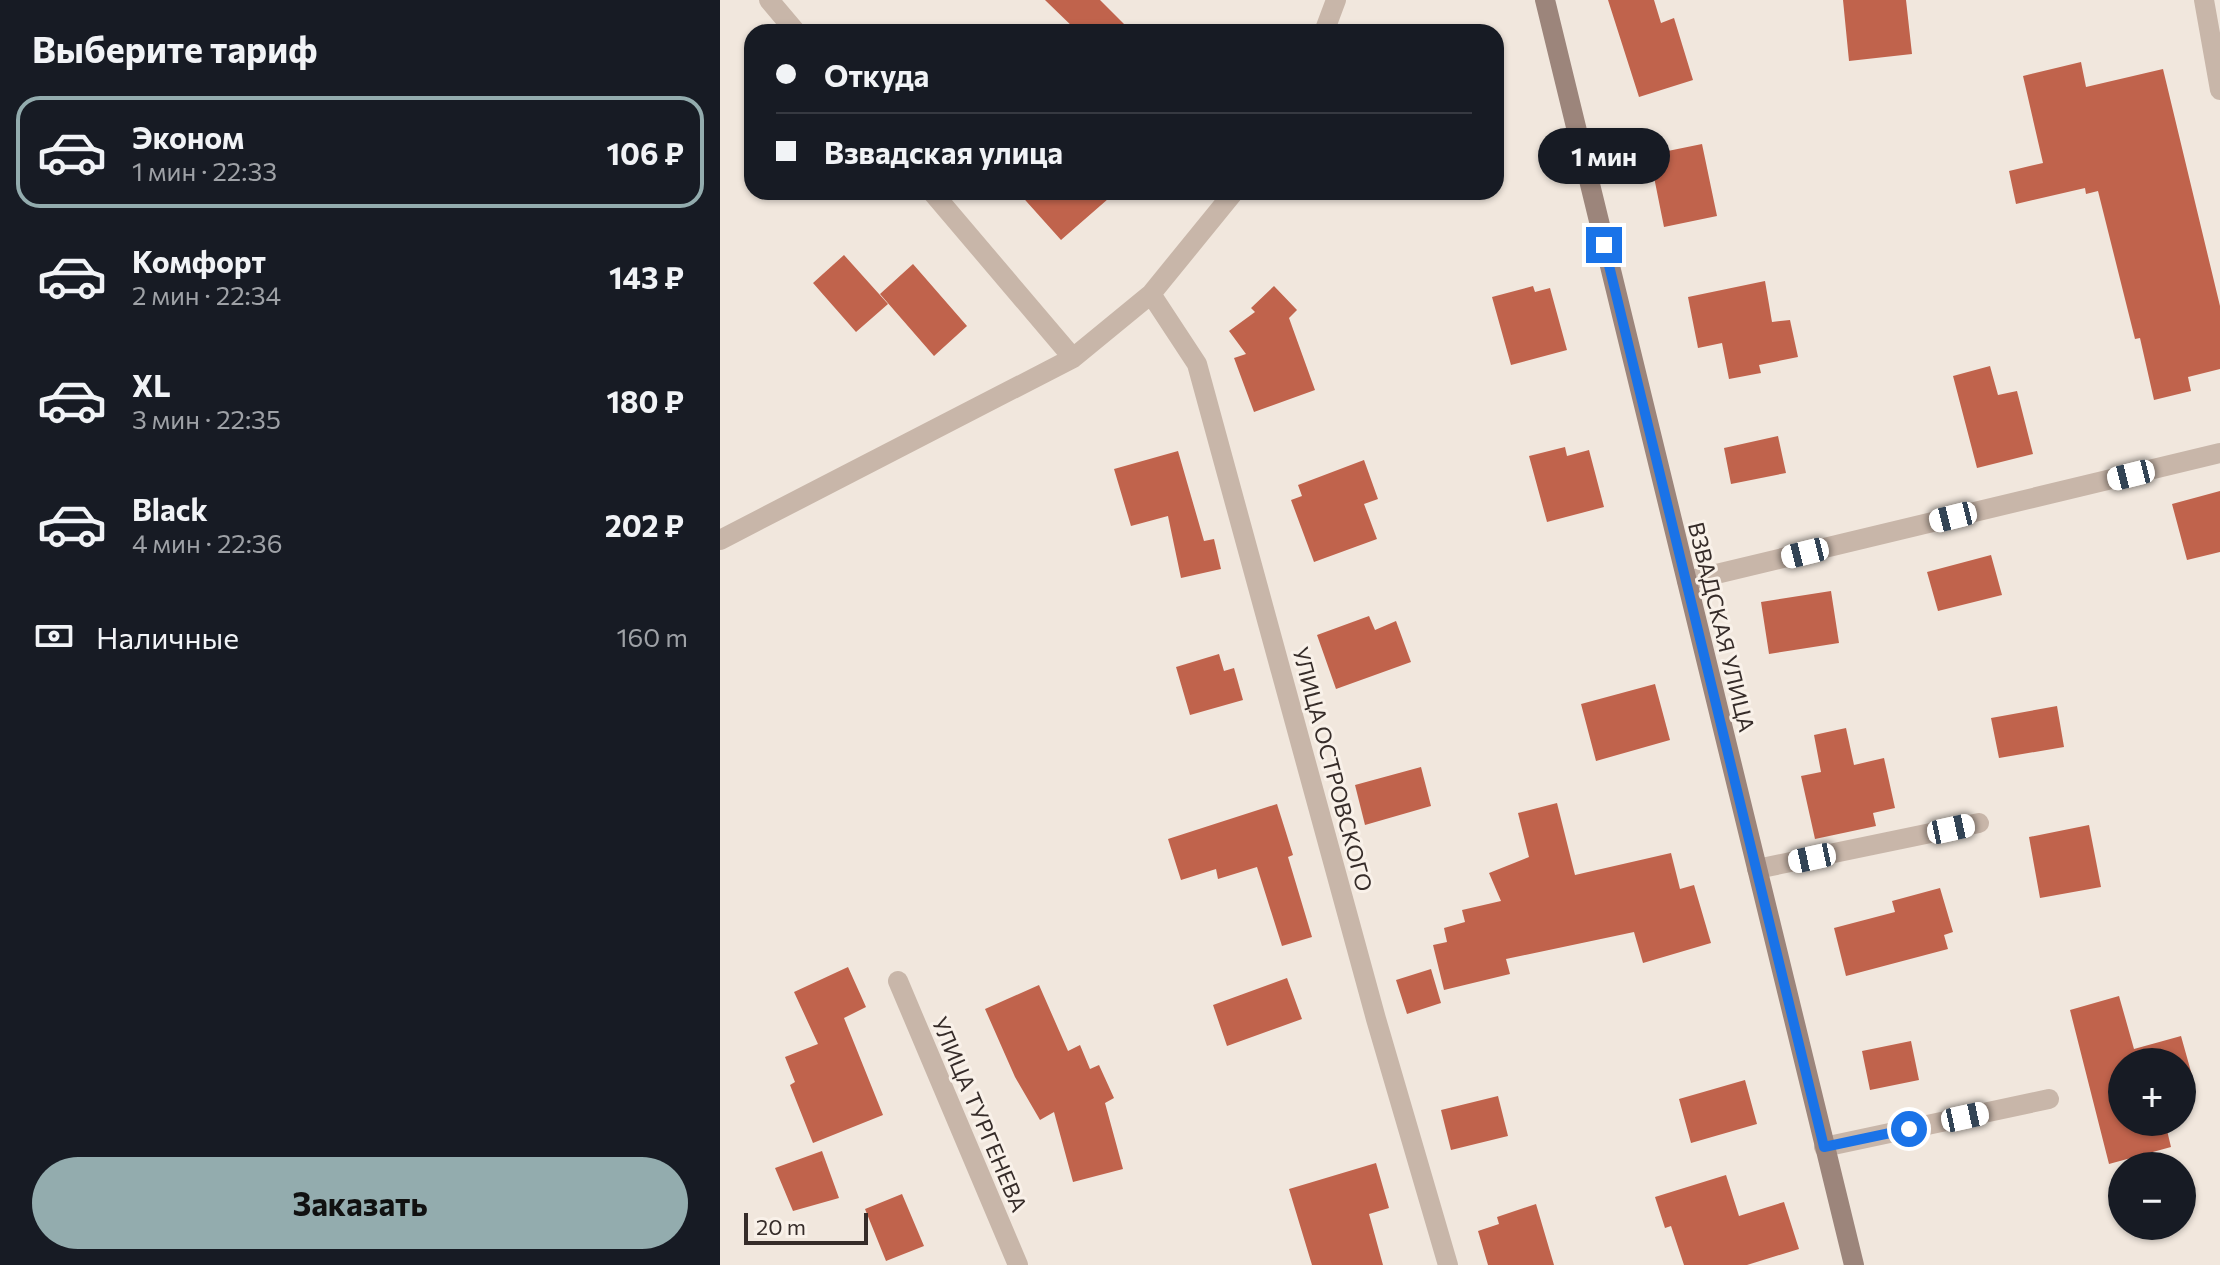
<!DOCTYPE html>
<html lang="ru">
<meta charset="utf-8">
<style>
:root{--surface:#171b24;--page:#20242c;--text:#f1f3f6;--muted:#9ea1a6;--line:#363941;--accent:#93acae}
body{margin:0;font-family:Commissioner,sans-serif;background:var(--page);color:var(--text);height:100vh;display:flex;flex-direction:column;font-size:30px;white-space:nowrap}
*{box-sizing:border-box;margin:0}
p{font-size:26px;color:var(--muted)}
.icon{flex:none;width:44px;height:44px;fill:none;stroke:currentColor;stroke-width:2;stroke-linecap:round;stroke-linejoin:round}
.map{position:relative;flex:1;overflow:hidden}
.panel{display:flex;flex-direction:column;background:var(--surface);width:720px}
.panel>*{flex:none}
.guide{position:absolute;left:24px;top:24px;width:760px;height:176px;border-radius:24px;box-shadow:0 2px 6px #0004;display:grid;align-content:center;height:176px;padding:0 32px;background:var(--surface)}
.fabs{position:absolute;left:1388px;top:1048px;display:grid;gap:16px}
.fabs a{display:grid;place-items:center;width:88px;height:88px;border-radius:50%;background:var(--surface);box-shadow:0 2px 6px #0004;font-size:40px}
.scale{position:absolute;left:24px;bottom:20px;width:124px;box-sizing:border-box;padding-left:8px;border:4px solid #362c29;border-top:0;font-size:22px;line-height:28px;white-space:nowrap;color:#362c29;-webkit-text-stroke:6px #f9f1e9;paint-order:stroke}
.end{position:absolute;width:36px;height:36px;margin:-18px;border:10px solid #1a73e8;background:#fff;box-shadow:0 0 0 4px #fff}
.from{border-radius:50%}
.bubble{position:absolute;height:56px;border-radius:28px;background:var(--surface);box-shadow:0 2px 6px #0004;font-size:26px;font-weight:700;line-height:56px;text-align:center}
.car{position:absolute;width:24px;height:48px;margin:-24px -12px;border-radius:10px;box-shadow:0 0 6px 2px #0007;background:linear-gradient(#fff 24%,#345 0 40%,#fff 0 76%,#345 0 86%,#fff 0)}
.guide b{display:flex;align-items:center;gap:28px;height:76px;font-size:30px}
.guide b+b{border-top:2px solid var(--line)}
.guide i{width:20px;height:20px;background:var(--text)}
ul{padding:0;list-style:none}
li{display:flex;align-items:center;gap:24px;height:112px;margin:0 16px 12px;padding:0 16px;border:4px solid transparent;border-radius:24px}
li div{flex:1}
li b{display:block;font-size:30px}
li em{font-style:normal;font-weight:700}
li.on{border-color:var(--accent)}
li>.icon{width:72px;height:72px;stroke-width:1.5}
h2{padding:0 32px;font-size:36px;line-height:96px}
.pay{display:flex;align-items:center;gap:20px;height:88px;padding:0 32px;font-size:30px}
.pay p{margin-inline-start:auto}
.cta{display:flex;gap:16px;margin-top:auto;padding:16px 32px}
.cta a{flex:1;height:92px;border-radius:48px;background:var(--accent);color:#111;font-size:32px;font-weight:700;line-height:92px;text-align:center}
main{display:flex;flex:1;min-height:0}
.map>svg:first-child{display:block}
.building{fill:#c0634c}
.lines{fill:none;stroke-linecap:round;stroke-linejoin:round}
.lane{stroke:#c8b6a9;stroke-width:20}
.street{stroke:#c8b6a9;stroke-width:20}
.secondary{stroke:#9c857b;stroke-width:20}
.route{stroke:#1a73e8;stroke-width:10}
.labels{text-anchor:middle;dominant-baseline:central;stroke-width:6;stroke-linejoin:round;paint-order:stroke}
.street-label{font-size:22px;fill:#362c29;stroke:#f9f1e9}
</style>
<main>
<section class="panel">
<h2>Выберите тариф</h2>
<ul>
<li class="on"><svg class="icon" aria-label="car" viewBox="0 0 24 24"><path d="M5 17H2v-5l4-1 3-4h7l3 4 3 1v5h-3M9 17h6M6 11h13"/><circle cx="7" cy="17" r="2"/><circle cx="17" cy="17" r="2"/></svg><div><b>Эконом</b><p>1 мин · 22:33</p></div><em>106 ₽</em></li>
<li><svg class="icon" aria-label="car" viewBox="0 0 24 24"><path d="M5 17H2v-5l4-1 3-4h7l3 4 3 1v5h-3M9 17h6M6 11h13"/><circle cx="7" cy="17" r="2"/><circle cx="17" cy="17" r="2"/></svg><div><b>Комфорт</b><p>2 мин · 22:34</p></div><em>143 ₽</em></li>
<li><svg class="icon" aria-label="car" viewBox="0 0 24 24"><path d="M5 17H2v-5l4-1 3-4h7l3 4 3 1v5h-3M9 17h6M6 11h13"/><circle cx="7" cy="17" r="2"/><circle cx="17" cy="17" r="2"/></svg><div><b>XL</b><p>3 мин · 22:35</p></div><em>180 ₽</em></li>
<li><svg class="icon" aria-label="car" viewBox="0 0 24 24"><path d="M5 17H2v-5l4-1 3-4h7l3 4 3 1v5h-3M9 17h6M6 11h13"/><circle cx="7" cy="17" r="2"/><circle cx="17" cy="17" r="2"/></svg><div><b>Black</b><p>4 мин · 22:36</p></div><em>202 ₽</em></li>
</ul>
<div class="pay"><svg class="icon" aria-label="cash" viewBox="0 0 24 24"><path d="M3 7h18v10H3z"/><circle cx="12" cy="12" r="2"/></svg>Наличные<p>160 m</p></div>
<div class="cta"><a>Заказать</a></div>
</section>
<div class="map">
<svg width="1500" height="1265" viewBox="0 0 1500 1265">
<rect width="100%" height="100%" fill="#f1e7dd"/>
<path class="building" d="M 325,0 L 380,0 L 412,32 L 358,32 Z
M 888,0 L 934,0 L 941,23 L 954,18 L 973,80 L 919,97 Z
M 1123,0 L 1186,0 L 1192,54 L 1129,61 Z
M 1361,62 L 1366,87 L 1443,69 L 1500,306 L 1500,369 L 1468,377 L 1471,391 L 1434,400 L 1420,338 L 1415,339 L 1378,191 L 1366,194 L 1365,188 L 1296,204 L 1289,171 L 1323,163 L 1303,76 Z
M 982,144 L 997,216 L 944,227 L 932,167 L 940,165 L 938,153 Z
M 298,192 L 396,192 L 341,240 Z
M 124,255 L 168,304 L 136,332 L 93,283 Z
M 193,264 L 247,326 L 214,356 L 160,294 Z
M 1045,281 L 1052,322 L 1070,320 L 1078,357 L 1039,365 L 1041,373 L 1009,379 L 1002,343 L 978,348 L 968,297 Z
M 554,286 L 577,310 L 569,318 L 595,390 L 534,412 L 514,358 L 526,354 L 509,331 L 535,312 L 531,308 Z
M 813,286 L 815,292 L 830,288 L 847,350 L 791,365 L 772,297 Z
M 1270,366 L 1278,395 L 1297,391 L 1313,454 L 1257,468 L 1233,376 Z
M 1058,436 L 1066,473 L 1011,484 L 1004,448 Z
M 845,447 L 847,456 L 869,450 L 884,507 L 827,522 L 809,456 Z
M 458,451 L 484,541 L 494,539 L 501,569 L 461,578 L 448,516 L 411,526 L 394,469 Z
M 644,460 L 658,499 L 644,504 L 657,539 L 594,562 L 571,500 L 582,496 L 578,485 Z
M 1500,491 L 1500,552 L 1467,560 L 1452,504 Z
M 1271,555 L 1282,595 L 1218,611 L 1207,572 Z
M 1111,591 L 1119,643 L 1049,654 L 1041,602 Z
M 649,616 L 655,630 L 676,621 L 691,662 L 616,689 L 597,635 Z
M 499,654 L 504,671 L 514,668 L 523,700 L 470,715 L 456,667 Z
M 935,684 L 950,740 L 876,761 L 861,704 Z
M 1337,706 L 1344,747 L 1279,758 L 1271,718 Z
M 1126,728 L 1134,765 L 1164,758 L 1175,808 L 1153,813 L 1156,826 L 1095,839 L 1081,776 L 1101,772 L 1094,735 Z
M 701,767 L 711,806 L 645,825 L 635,785 Z
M 837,803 L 855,875 L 951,853 L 960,889 L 974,885 L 991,943 L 923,963 L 914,932 L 786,959 L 790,974 L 724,990 L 713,945 L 727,942 L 724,928 L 745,922 L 742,910 L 781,901 L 769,873 L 809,857 L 798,813 Z
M 557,804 L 573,855 L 568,857 L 592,937 L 562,946 L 537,867 L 498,879 L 496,869 L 461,880 L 448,839 Z
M 1369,825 L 1381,887 L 1320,898 L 1309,837 Z
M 1220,888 L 1233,932 L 1224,935 L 1228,949 L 1126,976 L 1114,928 L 1175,912 L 1172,901 Z
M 128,967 L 146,1007 L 124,1018 L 163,1115 L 93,1143 L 70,1085 L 75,1082 L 65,1057 L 98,1044 L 74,992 Z
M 711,969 L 721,1003 L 687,1014 L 676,980 Z
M 567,978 L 582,1019 L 507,1046 L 493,1005 Z
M 319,985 L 348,1051 L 360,1045 L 370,1069 L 379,1065 L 394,1098 L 385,1103 L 403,1169 L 353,1182 L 334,1112 L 320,1120 L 295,1077 L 265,1009 Z
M 1399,996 L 1414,1049 L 1461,1036 L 1475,1086 L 1462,1089 L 1462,1062 L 1402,1062 L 1402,1122 L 1445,1122 L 1451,1147 L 1389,1164 L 1350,1010 Z
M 1191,1041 L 1199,1080 L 1150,1090 L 1142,1051 Z
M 1025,1080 L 1037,1124 L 971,1143 L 959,1099 Z
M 778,1096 L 788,1136 L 731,1150 L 721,1110 Z
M 102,1151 L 119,1198 L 73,1211 L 55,1168 Z
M 656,1163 L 669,1208 L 649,1214 L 663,1265 L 592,1265 L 569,1189 Z
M 1006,1175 L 1019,1216 L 1064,1202 L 1079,1249 L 1027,1265 L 964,1265 L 951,1226 L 945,1228 L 935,1197 Z
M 182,1194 L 204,1246 L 166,1261 L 145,1209 Z
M 816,1204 L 834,1265 L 768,1265 L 758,1231 L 779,1224 L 777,1217 Z"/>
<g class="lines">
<path class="lane" d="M 1037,869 L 1259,823
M 1104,1147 L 1329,1099"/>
<path class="street" d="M 49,0 L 76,32
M 1484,0 L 1500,90
M 604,32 L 616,0
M 212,192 L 353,358
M 431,294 L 477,364 L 656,1019 L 728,1265
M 0,540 L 353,358 L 431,294 L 514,192
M 967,581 L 1500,453
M 178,981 L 298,1265"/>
<path class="secondary" d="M 825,0 L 1134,1265"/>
</g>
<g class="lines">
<path class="route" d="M 884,245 L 1104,1147 L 1189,1129"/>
</g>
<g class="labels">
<g class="street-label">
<text transform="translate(1002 627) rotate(76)">ВЗВАДСКАЯ УЛИЦА</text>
<text transform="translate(613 769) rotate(75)">УЛИЦА ОСТРОВСКОГО</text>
<text transform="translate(260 1114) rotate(67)">УЛИЦА ТУРГЕНЕВА</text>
</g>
</g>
</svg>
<div class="fabs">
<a>+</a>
<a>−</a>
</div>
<div class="scale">20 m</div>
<i class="end from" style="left:1189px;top:1129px"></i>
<i class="end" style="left:884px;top:245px"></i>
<div class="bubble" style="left:818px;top:128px;width:132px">1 мин</div>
<i class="car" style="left:1411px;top:475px;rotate:256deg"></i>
<i class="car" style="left:1233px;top:517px;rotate:256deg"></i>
<i class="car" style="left:1085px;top:553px;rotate:256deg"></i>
<i class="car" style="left:1231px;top:829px;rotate:78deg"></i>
<i class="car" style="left:1092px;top:858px;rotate:258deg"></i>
<i class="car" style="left:1245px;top:1117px;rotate:78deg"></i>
<div class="guide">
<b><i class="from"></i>Откуда</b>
<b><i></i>Взвадская улица</b>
</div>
</div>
</main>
